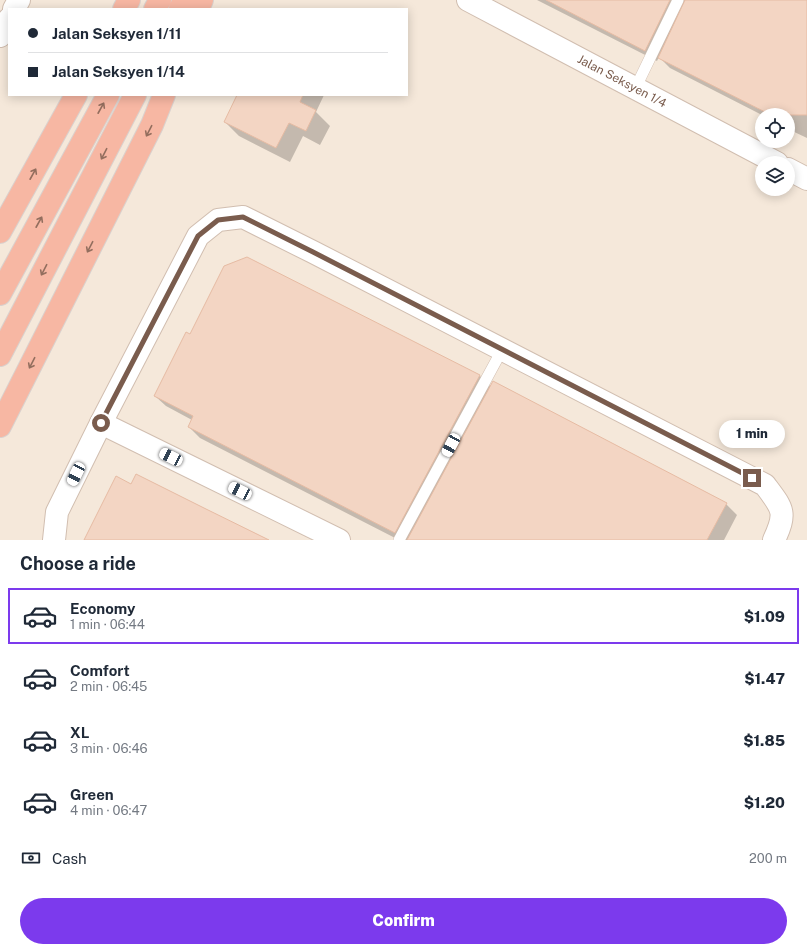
<!DOCTYPE html>
<meta charset="utf-8">
<style>
:root{--surface:#fff;--page:#f6f6f7;--text:#1f2937;--muted:#747a83;--line:#e0e1e3;--accent:#7c3aed}
body{margin:0;font-family:"Public Sans",sans-serif;background:var(--page);color:var(--text);height:100vh;display:flex;flex-direction:column;font-size:15px;white-space:nowrap}
*{box-sizing:border-box;margin:0}
p{font-size:13px;color:var(--muted)}
.icon{flex:none;width:22px;height:22px;fill:none;stroke:currentColor;stroke-width:2;stroke-linecap:round;stroke-linejoin:round}
.map{position:relative;height:540px;overflow:hidden}
.side{display:flex;flex-direction:column;background:var(--surface);flex:1}
.side>*{flex:none}
.top-card{position:absolute;left:8px;top:8px;width:400px;height:88px;border-radius:0px;box-shadow:0 2px 10px #0003;display:grid;align-content:center;height:88px;padding:0 20px;background:var(--surface)}
.controls{position:absolute;left:755px;top:108px;display:grid;gap:8px}
.controls a{display:grid;place-items:center;width:40px;height:40px;border-radius:50%;background:var(--surface);box-shadow:0 2px 10px #0003;font-size:20px}
.end{position:absolute;width:18px;height:18px;margin:-9px;border:5px solid #7a5c4d;background:#fff;box-shadow:0 0 0 2px #fff}
.from{border-radius:50%}
.bubble{position:absolute;height:28px;border-radius:14px;background:var(--surface);box-shadow:0 2px 10px #0003;font-size:13px;font-weight:800;line-height:28px;text-align:center}
.car{position:absolute;width:12px;height:24px;margin:-12px -6px;border-radius:5px;box-shadow:0 0 3px 1px #0007;background:linear-gradient(#fff 24%,#345 0 40%,#fff 0 76%,#345 0 86%,#fff 0)}
.top-card b{display:flex;align-items:center;gap:14px;height:38px;font-size:15px}
.top-card b+b{border-top:1px solid var(--line)}
.top-card i{width:10px;height:10px;background:var(--text)}
ul{padding:0;list-style:none}
li{display:flex;align-items:center;gap:12px;height:56px;margin:0 8px 6px;padding:0 12px;border:2px solid transparent;border-radius:0px}
li div{flex:1}
li b{display:block;font-size:15px}
li em{font-style:normal;font-weight:800}
li.on{border-color:var(--accent)}
li>.icon{width:36px;height:36px;stroke-width:1.5}
h2{padding:0 20px;font-size:18px;line-height:48px}
.pay{display:flex;align-items:center;gap:10px;height:44px;padding:0 20px;font-size:15px}
.pay p{margin-inline-start:auto}
.primary-button{display:flex;gap:8px;margin-top:auto;padding:8px 20px}
.primary-button a{flex:1;height:46px;border-radius:24px;background:var(--accent);color:#fff;font-size:16px;font-weight:800;line-height:46px;text-align:center}
.map>svg:first-child{display:block}
.residential{fill:#f5e8da;fill-rule:evenodd}
.shadow{fill:#0003}
.building{fill:#f3d5c3;stroke:#e6bba3}
.lines{fill:none;stroke-linecap:round;stroke-linejoin:round}
.lane-casing{stroke:#d1beb0;stroke-width:12}
.street-casing{stroke:#d1beb0;stroke-width:24}
.highway-casing{stroke:#dad1cd;stroke-width:24}
.lane{stroke:#fff;stroke-width:11}
.street{stroke:#fff;stroke-width:22}
.highway{stroke:#f7b7a3;stroke-width:22}
.oneway{stroke:#936e5e}
.route{stroke:#7a5c4d;stroke-width:5}
.labels{text-anchor:middle;dominant-baseline:central;stroke-width:3;stroke-linejoin:round;paint-order:stroke}
.street-label{font-size:12px;fill:#7a5c4d;stroke:#fffaf3}
</style>
<div class="map">
<svg width="807" height="540" viewBox="0 0 807 540">
<rect width="100%" height="100%" fill="#fdf6ec"/>
<path class="residential" d="M 0,0 L 807,0 L 807,540 L 0,540 ZM 9,9 L 407,9 L 407,95 L 9,95 ZM 762,115 L 788,115 L 788,141 L 762,141 ZM 762,163 L 788,163 L 788,189 L 762,189 Z"/>
<path class="shadow" d="M 537,0 L 807,0 L 807,138 L 788,129 L 788,115 L 762,115 L 670,68 L 659,57 L 657,61 Z
M 239,95 L 324,95 L 316,112 L 330,126 L 320,145 L 303,136 L 290,162 L 239,136 L 225,122 Z
M 247,258 L 480,376 L 491,387 L 726,504 L 737,515 L 724,540 L 399,540 L 200,438 L 189,427 L 192,420 L 166,406 L 155,396 L 190,336 Z"/>
<path class="building" d="M 546,0 L 670,0 L 645,51 Z
M 685,0 L 807,0 L 807,115 L 771,115 L 658,58 Z
M 237,95 L 303,95 L 300,102 L 316,110 L 306,131 L 289,123 L 276,148 L 224,122 Z
M 247,257 L 480,375 L 395,533 L 188,427 L 193,416 L 154,396 L 186,332 L 190,334 L 224,266 Z
M 493,381 L 727,503 L 707,540 L 407,540 Z
M 136,474 L 206,509 L 269,540 L 84,540 L 116,476 L 131,484 Z"/>
<g class="lines">
<g class="lane-casing">
<path id="lane" d="M 635,89 L 678,0
M 399,540 L 502,350"/>
</g>
<g class="street-casing">
<g id="street">
<path id="s1" d="M 468,0 L 777,163"/>
<path d="M 14,9 L 19,0"/>
<path d="M 0,36 L 9,19"/>
<path d="M 788,169 L 807,179"/>
<path d="M 101,423 L 339,540"/>
<path d="M 54,540 L 57,512 L 101,423 L 198,236 L 218,220 L 243,217 L 313,252 L 765,485 C 783,509 787,512 774,540"/>
</g>
</g>
<g class="highway-casing">
<path id="highway" d="M 124,9 L 129,0
M 155,9 L 160,0
M 180,9 L 184,0
M 198,9 L 202,0
M 0,232 L 76,95
M 0,294 L 108,95
M 0,355 L 135,95
M 0,426 L 152,125 L 164,95"/>
</g>
<use href="#lane" class="lane"/>
<use href="#street" class="street"/>
<use href="#highway" class="highway"/>
</g>
<defs><path id="oneway-shaft" d="M-6 0H5M1.5-3L5.5 0L1.5 3" fill="none" stroke-width="1.6" stroke-linecap="round" stroke-linejoin="round"/></defs>
<g class="oneway">
<use href="#oneway-shaft" transform="translate(101 108) rotate(-61)"/>
<use href="#oneway-shaft" transform="translate(149 131) rotate(117)"/>
<use href="#oneway-shaft" transform="translate(104 154) rotate(117)"/>
<use href="#oneway-shaft" transform="translate(33 174) rotate(-61)"/>
<use href="#oneway-shaft" transform="translate(39 222) rotate(-61)"/>
<use href="#oneway-shaft" transform="translate(90 247) rotate(117)"/>
<use href="#oneway-shaft" transform="translate(44 270) rotate(117)"/>
<use href="#oneway-shaft" transform="translate(32 363) rotate(117)"/>
</g>
<g class="lines">
<path class="route" d="M 101,423 L 198,236 L 218,220 L 243,217 L 313,252 L 752,478"/>
</g>
<g class="labels">
<g class="street-label">
<text stroke="none"><textPath href="#s1" startOffset="174">Jalan Seksyen 1/4</textPath></text>
</g>
</g>
</svg>
<div class="controls">
<a><svg class="icon" aria-label="locate" viewBox="0 0 24 24"><circle cx="12" cy="12" r="6"/><path d="M12 2v4M12 18v4M2 12h4M18 12h4"/></svg></a>
<a><svg class="icon" aria-label="layers" viewBox="0 0 24 24"><path d="M12 4l9 5-9 5-9-5zM3 14l9 5 9-5"/></svg></a>
</div>
<i class="end from" style="left:101px;top:423px"></i>
<i class="end" style="left:752px;top:478px"></i>
<div class="bubble" style="left:719px;top:420px;width:66px">1 min</div>
<i class="car" style="left:451px;top:445px;rotate:208deg"></i>
<i class="car" style="left:171px;top:457px;rotate:296deg"></i>
<i class="car" style="left:76px;top:474px;rotate:206deg"></i>
<i class="car" style="left:240px;top:491px;rotate:296deg"></i>
<div class="top-card">
<b><i class="from"></i>Jalan Seksyen 1/11</b>
<b><i></i>Jalan Seksyen 1/14</b>
</div>
</div>
<section class="side">
<h2>Choose a ride</h2>
<ul>
<li class="on"><svg class="icon" aria-label="car" viewBox="0 0 24 24"><path d="M5 17H2v-5l4-1 3-4h7l3 4 3 1v5h-3M9 17h6M6 11h13"/><circle cx="7" cy="17" r="2"/><circle cx="17" cy="17" r="2"/></svg><div><b>Economy</b><p>1 min · 06:44</p></div><em>$1.09</em></li>
<li><svg class="icon" aria-label="car" viewBox="0 0 24 24"><path d="M5 17H2v-5l4-1 3-4h7l3 4 3 1v5h-3M9 17h6M6 11h13"/><circle cx="7" cy="17" r="2"/><circle cx="17" cy="17" r="2"/></svg><div><b>Comfort</b><p>2 min · 06:45</p></div><em>$1.47</em></li>
<li><svg class="icon" aria-label="car" viewBox="0 0 24 24"><path d="M5 17H2v-5l4-1 3-4h7l3 4 3 1v5h-3M9 17h6M6 11h13"/><circle cx="7" cy="17" r="2"/><circle cx="17" cy="17" r="2"/></svg><div><b>XL</b><p>3 min · 06:46</p></div><em>$1.85</em></li>
<li><svg class="icon" aria-label="car" viewBox="0 0 24 24"><path d="M5 17H2v-5l4-1 3-4h7l3 4 3 1v5h-3M9 17h6M6 11h13"/><circle cx="7" cy="17" r="2"/><circle cx="17" cy="17" r="2"/></svg><div><b>Green</b><p>4 min · 06:47</p></div><em>$1.20</em></li>
</ul>
<div class="pay"><svg class="icon" aria-label="cash" viewBox="0 0 24 24"><path d="M3 7h18v10H3z"/><circle cx="12" cy="12" r="2"/></svg>Cash<p>200 m</p></div>
<div class="primary-button"><a>Confirm</a></div>
</section>
